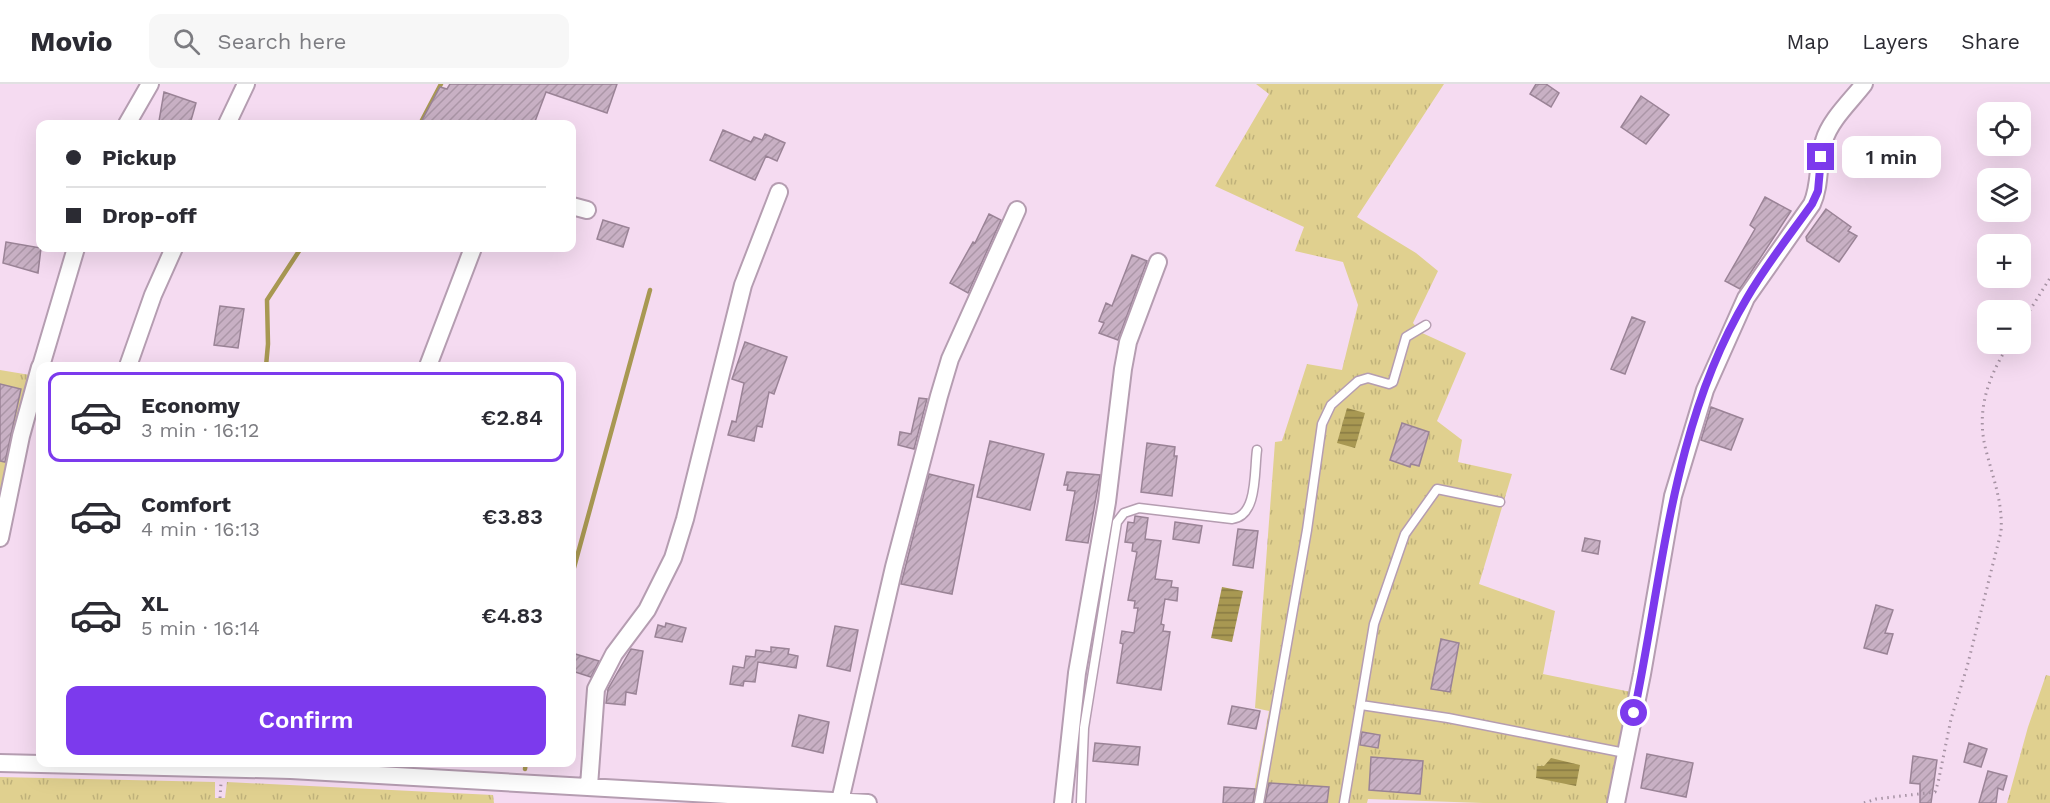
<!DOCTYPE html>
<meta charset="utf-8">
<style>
:root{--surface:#fff;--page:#f7f7f7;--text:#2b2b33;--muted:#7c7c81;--line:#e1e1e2;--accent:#7c3aed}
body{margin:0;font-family:"Work Sans",sans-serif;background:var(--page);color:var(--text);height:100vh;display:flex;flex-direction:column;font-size:22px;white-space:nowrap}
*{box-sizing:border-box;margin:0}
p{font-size:20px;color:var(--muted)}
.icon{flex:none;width:33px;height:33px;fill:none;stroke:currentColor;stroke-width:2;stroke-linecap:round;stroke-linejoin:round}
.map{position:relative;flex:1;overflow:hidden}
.side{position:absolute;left:36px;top:278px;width:540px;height:405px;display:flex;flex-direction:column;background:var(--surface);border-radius:12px;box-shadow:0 6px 24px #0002}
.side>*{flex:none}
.guide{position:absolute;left:36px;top:36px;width:540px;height:132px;border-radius:12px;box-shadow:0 6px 24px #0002;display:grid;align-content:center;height:132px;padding:0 30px;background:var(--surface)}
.buttons{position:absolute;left:1977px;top:18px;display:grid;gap:12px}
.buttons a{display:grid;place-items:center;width:54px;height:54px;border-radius:12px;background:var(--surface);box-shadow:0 6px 24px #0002;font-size:30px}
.end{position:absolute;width:27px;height:27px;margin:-14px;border:8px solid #7c3aed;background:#fff;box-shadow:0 0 0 3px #fff}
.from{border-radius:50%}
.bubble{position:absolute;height:42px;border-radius:12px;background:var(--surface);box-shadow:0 6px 24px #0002;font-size:20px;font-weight:600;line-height:42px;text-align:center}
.guide b{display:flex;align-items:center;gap:21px;height:57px;font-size:22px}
.guide b+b{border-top:2px solid var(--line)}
.guide i{width:15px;height:15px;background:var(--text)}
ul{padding:10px 0 0;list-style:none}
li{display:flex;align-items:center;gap:18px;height:90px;margin:0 12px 9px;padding:0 18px;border:3px solid transparent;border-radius:12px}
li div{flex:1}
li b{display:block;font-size:22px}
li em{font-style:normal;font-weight:600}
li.active{border-color:var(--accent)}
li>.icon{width:54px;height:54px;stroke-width:1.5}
.cta{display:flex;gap:12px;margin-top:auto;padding:12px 30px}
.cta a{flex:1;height:69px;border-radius:12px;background:var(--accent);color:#fff;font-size:24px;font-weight:600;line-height:69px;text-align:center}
header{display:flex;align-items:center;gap:36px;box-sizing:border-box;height:84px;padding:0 30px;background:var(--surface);border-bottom:2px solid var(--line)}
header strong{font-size:28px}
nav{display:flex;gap:33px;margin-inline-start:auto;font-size:21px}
.search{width:420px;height:54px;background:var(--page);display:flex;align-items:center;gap:15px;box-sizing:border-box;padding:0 21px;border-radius:12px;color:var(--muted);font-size:22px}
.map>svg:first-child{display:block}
.grass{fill:url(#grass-tufts)}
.water{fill:url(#water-rules)}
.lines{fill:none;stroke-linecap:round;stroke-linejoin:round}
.stream{stroke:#a89852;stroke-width:4.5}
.building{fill:url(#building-hatch);stroke:#9a8396;stroke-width:1.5}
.service-casing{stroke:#b59db1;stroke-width:11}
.minor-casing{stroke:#b59db1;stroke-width:20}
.path{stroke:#a692a3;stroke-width:3;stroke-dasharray:1.5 4.5;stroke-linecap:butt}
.service{stroke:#fff;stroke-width:8}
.minor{stroke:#fff;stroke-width:16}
.route{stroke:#7c3aed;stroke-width:8}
</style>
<header>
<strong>Movio</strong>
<div class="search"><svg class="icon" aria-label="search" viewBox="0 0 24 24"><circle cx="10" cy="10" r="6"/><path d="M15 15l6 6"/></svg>Search here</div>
<nav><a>Map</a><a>Layers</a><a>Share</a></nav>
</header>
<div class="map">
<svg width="2050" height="719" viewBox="0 0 2050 719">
<defs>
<pattern id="grass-tufts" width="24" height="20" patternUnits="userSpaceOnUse" patternTransform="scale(1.5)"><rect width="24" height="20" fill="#e0d08f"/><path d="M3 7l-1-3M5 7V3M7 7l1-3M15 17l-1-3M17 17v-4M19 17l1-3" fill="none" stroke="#bfb17a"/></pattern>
<pattern id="water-rules" width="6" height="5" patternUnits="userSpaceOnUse" patternTransform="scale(1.5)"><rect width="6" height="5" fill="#a89852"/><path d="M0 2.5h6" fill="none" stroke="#877a43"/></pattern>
<pattern id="building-hatch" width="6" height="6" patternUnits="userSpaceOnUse" patternTransform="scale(1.5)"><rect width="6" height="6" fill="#c8b0c4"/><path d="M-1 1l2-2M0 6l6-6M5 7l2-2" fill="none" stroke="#ab96a7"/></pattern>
</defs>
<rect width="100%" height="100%" fill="#f5dbf1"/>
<path class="grass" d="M 1256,0 L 1444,0 L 1357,133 L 1416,169 L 1438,187 L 1413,239 L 1420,248 L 1466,269 L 1437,337 L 1462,356 L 1458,378 L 1512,390 L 1479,500 L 1555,527 L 1543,590 L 1631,608 L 1609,719 L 1483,719 L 1368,715 L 1367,719 L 1252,719 L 1269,627 L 1255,624 L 1275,358 L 1282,357 L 1307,280 L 1342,286 L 1358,221 L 1343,178 L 1295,167 L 1304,143 L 1215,102 L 1269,10 Z
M 0,286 L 30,291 L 0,423 Z
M 2046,591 L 2050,592 L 2050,719 L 2007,719 L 2028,643 Z
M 0,693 L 215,698 L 215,714 L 225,714 L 227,698 L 493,711 L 494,719 L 0,719 Z"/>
<path class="water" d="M 1347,324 L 1365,329 L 1355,364 L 1337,359 Z
M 1222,503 L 1243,507 L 1232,558 L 1211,554 Z
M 1551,674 L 1580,681 L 1576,702 L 1536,694 L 1537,682 L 1544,682 Z"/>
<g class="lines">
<path class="stream" d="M 420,40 L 441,0
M 266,282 L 268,260 L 267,216 L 301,164
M 572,491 L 650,206
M 525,685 L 526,678"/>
</g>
<path class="building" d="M 450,0 L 617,0 L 607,29 L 546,8 L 534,40 L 420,40 L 440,3 L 447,5 Z
M 1536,0 L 1546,0 L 1559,9 L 1551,23 L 1530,10 Z
M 164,8 L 196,19 L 190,40 L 159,37 Z
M 1641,12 L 1669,31 L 1646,60 L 1621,43 Z
M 723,46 L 751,58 L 754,53 L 762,56 L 765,50 L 785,59 L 777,77 L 766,72 L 755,96 L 710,76 Z
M 1765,113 L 1791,127 L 1740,205 L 1725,197 L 1755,145 L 1750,141 Z
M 1826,125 L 1851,143 L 1848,147 L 1857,152 L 1839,178 L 1807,157 L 1806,153 Z
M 989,130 L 1001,136 L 968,209 L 950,199 L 973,158 L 975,159 Z
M 603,136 L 629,144 L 623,163 L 597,155 Z
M 6,158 L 41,164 L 38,189 L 3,179 Z
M 1132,171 L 1147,177 L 1118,256 L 1099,249 L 1104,239 L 1099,237 L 1106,219 L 1112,222 Z
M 220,222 L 244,225 L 238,264 L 214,261 Z
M 1632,233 L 1645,238 L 1625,290 L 1611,285 Z
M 745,258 L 787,273 L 774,310 L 769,308 L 762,343 L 757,342 L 754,357 L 728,351 L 732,337 L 736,338 L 744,299 L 732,295 Z
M 0,300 L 21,305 L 5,378 L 0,377 Z
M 919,314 L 927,315 L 914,365 L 898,361 L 900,348 L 911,350 Z
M 1711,323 L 1743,335 L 1731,366 L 1701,356 Z
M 1402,339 L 1429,348 L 1419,382 L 1411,380 L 1410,383 L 1390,376 Z
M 990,357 L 1044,370 L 1030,426 L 977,413 Z
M 1147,359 L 1175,363 L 1174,372 L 1177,372 L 1172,412 L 1141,408 Z
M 1067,388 L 1100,391 L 1088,459 L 1066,456 L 1075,407 L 1067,406 L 1068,401 L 1064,401 Z
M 929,390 L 974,401 L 952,510 L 901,500 Z
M 1135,432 L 1148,434 L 1145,455 L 1161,457 L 1155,495 L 1172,497 L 1171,503 L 1178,504 L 1177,517 L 1165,515 L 1161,540 L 1164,541 L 1163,547 L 1170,548 L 1161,606 L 1117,599 L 1123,560 L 1120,559 L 1122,547 L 1134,549 L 1138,524 L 1134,524 L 1135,517 L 1128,516 L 1137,468 L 1132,467 L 1133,459 L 1125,458 L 1128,438 L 1134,439 Z
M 1175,438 L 1202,442 L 1199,459 L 1173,455 Z
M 1238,445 L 1258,447 L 1253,484 L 1233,481 Z
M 1585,454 L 1600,457 L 1598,470 L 1582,467 Z
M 1876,521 L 1893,526 L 1885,549 L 1893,550 L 1887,570 L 1864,564 Z
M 666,539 L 686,544 L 682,558 L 655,553 L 658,541 L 665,543 Z
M 835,542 L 858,546 L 850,587 L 827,582 Z
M 1441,555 L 1459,559 L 1450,608 L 1431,605 Z
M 771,563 L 789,565 L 788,570 L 798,572 L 796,584 L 758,578 L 755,598 L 744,597 L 743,602 L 730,600 L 733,582 L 744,584 L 746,572 L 755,573 L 756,566 L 771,568 Z
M 631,565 L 643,567 L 636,610 L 626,608 L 625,621 L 606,619 L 608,605 Z
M 572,569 L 599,577 L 591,593 L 572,587 Z
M 1232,622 L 1260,627 L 1256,645 L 1228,640 Z
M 799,631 L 829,638 L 823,669 L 792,662 Z
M 1362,648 L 1380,651 L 1378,664 L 1360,661 Z
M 1095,659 L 1140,663 L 1138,681 L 1093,677 Z
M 1969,659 L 1987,665 L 1981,683 L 1964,678 Z
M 1647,670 L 1693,679 L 1686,713 L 1641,704 Z
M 1913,672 L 1937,676 L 1931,719 L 1920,719 L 1920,700 L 1910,699 Z
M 1371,673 L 1423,677 L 1420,710 L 1369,706 Z
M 1988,687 L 2007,692 L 2003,706 L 1998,704 L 1996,719 L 1979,719 Z
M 1269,699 L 1329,703 L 1327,719 L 1265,719 Z
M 1224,703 L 1255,705 L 1253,719 L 1223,719 Z"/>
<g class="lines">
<g class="service-casing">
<path id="service" d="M 1361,621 L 1448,634 L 1625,669
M 1081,719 L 1084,644 L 1117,438 L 1124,429 L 1139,424 L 1232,435 C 1258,432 1254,387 1257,366
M 1259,719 L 1307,446 L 1322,340 L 1331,321 L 1358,297 L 1368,294 L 1389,300 L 1393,298 L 1406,253 L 1426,241
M 1344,719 L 1374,540 L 1405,450 L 1437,405 L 1500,418"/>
</g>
<g class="minor-casing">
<path id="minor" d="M 127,40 L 150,0
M 227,40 L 246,0
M 572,122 L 587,126
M 41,282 L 76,164
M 128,282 L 153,211 L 174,164
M 428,282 L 473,164
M 0,454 L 21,352 L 40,283
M 0,679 L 291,686 L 868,719
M 589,702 L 596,605 L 614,570 L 647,526 L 673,474 L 685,435 L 743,201 L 779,108
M 840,717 L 894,483 L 939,312 L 950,275 L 1017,126
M 1063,719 L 1077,589 L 1107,418 L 1123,285 L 1128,258 L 1158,178
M 1616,719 L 1642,590 L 1673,412 L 1705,306 L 1746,214 L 1812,120 C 1821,100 1817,78 1824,57 C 1830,36 1851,17 1864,0"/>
</g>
<path class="path" d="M 2020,242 L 2050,194
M 220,714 L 221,699
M 1864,719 L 1876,715 L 1935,708 L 1938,699 L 1951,635 L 1967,583 L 2001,448 C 2003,420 1994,397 1987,370 C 1975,329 1987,295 2009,260"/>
<use href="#service" class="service"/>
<use href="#minor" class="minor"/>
</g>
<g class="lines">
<path class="route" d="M 1634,629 C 1663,490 1672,339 1747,214 C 1766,181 1790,151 1812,120 L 1818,107 L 1821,73"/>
</g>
</svg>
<div class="buttons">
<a><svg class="icon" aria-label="locate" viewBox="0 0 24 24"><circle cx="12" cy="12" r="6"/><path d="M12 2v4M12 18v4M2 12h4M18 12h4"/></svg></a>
<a><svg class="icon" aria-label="layers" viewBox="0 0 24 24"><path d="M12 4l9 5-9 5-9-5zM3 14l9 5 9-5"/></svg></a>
<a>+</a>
<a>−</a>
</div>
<i class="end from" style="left:1634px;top:629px"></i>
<i class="end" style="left:1821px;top:73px"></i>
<div class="bubble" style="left:1842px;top:52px;width:99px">1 min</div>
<div class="guide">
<b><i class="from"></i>Pickup</b>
<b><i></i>Drop-off</b>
</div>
<section class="side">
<ul>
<li class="active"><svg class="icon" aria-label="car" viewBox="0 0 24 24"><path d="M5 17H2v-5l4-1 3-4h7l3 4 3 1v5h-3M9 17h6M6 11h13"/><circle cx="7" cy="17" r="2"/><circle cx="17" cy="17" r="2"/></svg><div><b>Economy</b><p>3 min · 16:12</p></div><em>€2.84</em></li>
<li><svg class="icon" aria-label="car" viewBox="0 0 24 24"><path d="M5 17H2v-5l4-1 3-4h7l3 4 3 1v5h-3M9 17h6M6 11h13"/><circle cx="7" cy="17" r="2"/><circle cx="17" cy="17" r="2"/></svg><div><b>Comfort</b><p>4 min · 16:13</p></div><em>€3.83</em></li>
<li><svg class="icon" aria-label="car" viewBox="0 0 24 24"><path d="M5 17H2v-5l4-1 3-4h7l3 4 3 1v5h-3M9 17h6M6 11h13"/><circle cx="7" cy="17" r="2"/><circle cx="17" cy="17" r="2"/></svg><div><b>XL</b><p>5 min · 16:14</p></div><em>€4.83</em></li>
</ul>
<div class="cta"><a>Confirm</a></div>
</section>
</div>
